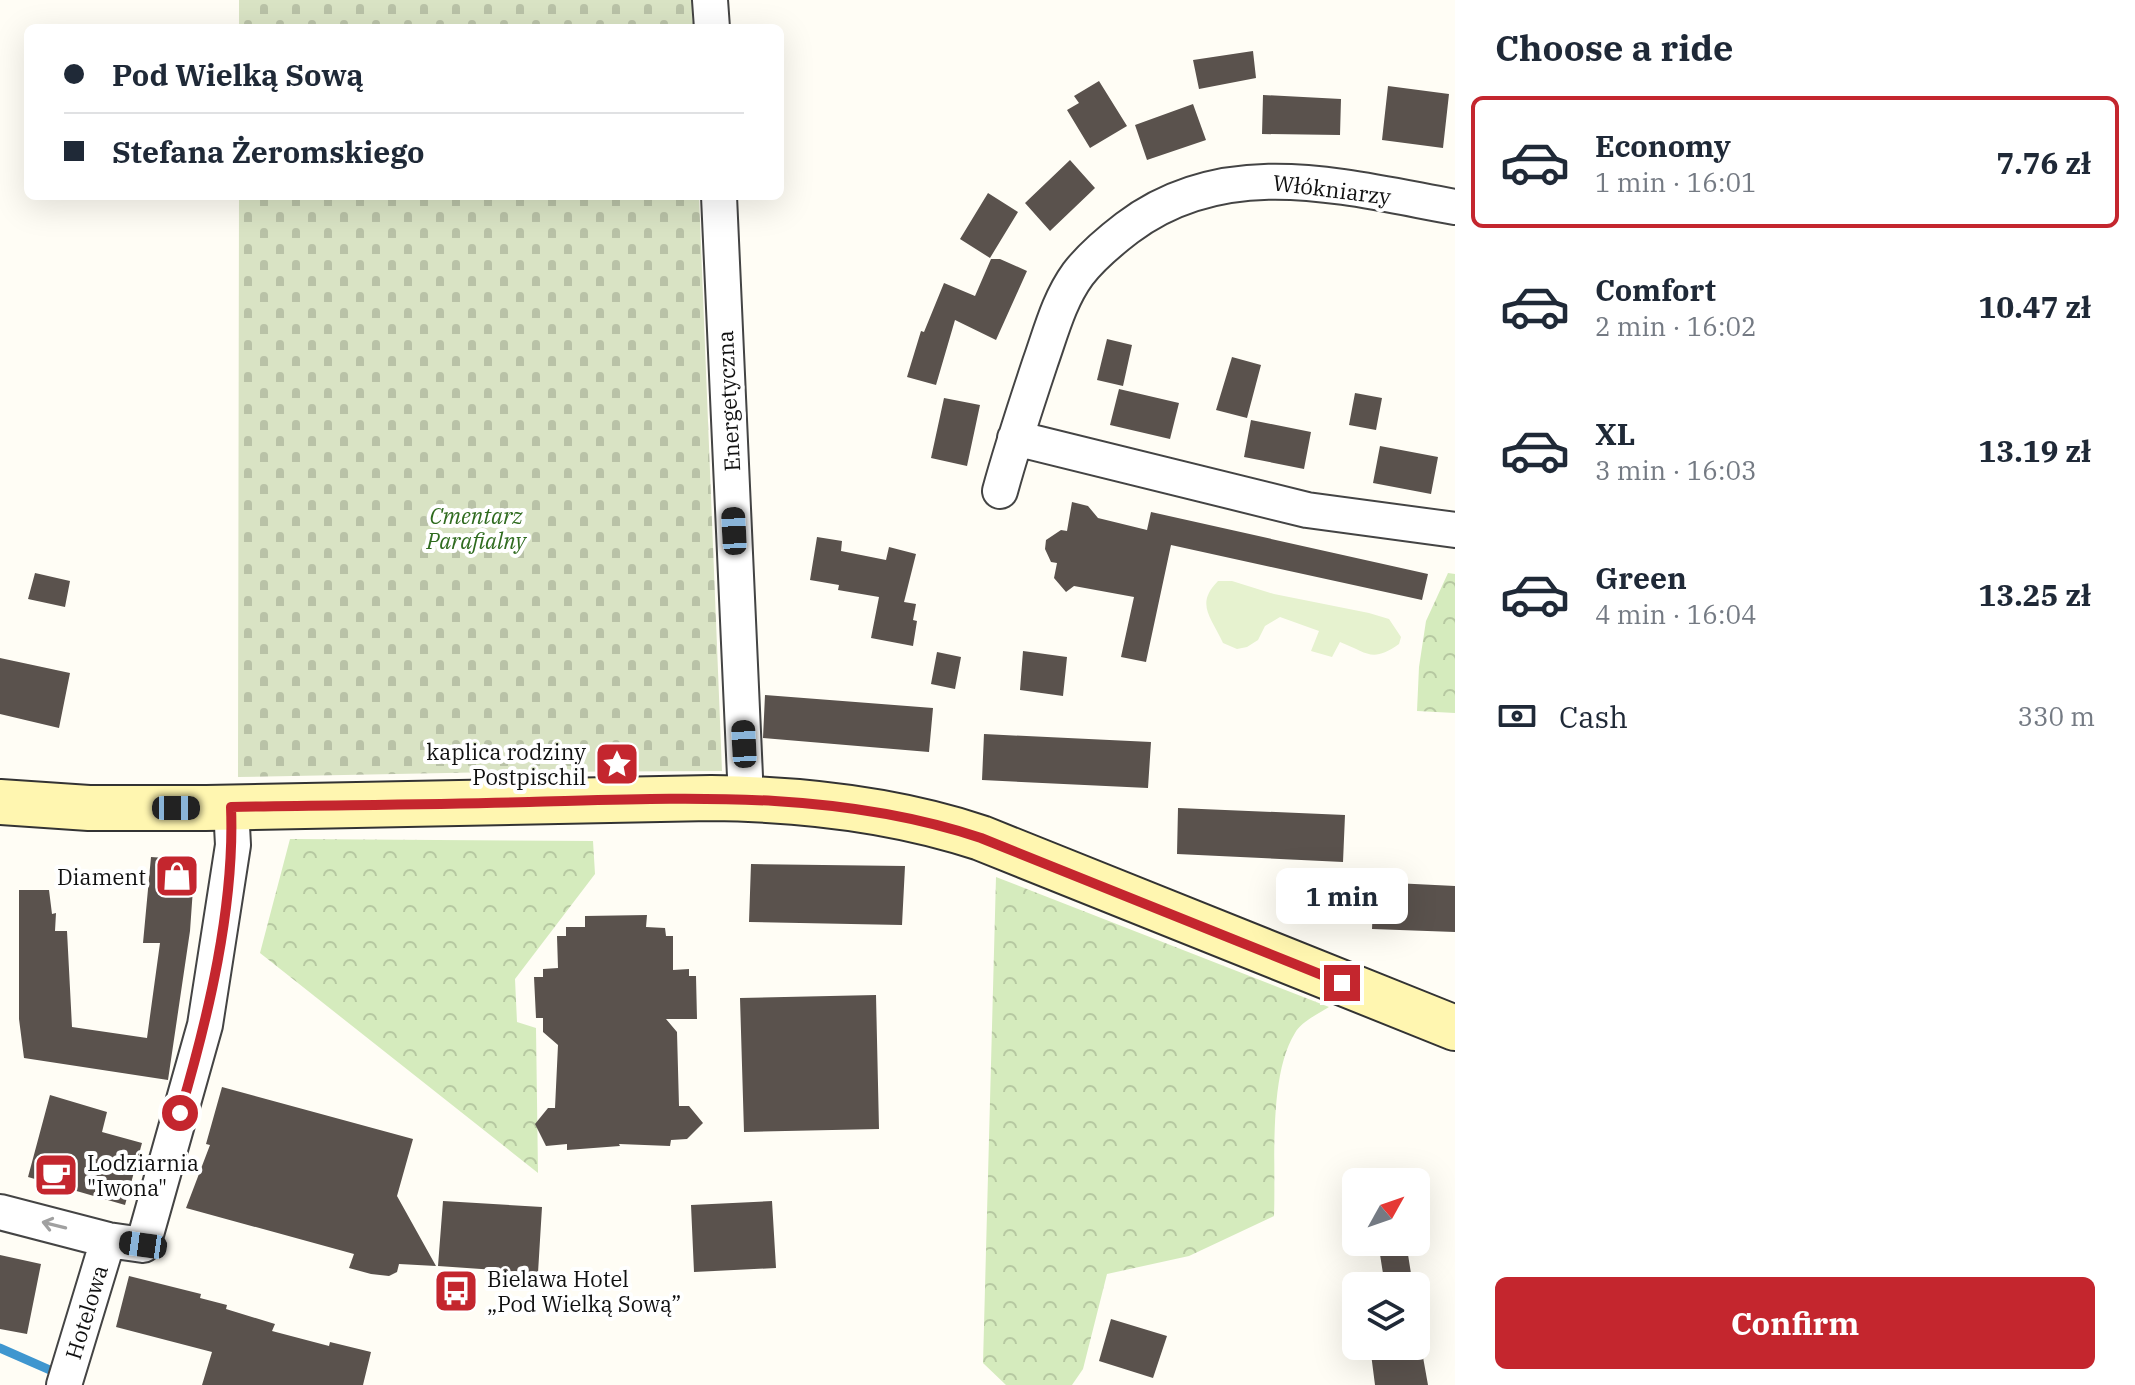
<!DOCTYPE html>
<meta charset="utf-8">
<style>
:root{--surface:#fff;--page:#f6f6f7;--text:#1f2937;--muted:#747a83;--line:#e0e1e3;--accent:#c4262e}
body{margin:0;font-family:"IBM Plex Serif",serif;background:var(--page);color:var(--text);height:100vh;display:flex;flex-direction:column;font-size:30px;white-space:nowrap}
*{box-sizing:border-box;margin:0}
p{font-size:26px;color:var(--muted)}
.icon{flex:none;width:44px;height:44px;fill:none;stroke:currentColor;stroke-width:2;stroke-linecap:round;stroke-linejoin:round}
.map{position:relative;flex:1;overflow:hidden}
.side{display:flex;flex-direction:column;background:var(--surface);width:680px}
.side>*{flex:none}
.hud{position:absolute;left:24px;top:24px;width:760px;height:176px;border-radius:12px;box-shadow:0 8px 32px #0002;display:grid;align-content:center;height:176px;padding:0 40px;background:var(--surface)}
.needle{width:52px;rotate:50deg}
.buttons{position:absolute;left:1342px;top:1168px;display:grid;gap:16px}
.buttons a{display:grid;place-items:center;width:88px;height:88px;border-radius:12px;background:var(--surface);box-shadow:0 8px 32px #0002;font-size:40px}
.end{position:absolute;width:36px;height:36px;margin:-18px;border:10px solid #c4262e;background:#fff;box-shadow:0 0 0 4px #fff}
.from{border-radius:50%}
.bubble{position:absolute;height:56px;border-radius:12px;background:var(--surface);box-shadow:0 8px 32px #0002;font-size:26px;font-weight:700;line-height:56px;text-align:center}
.car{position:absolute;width:24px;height:48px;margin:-24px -12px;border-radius:10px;box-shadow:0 0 6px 2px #0007;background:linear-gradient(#222 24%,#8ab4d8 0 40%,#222 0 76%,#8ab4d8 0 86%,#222 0)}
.hud b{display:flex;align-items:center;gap:28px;height:76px;font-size:30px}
.hud b+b{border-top:2px solid var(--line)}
.hud i{width:20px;height:20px;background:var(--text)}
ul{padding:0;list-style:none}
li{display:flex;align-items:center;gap:24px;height:132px;margin:0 16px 12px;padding:0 24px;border:4px solid transparent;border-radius:12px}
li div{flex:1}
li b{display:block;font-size:30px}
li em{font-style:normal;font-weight:700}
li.on{border-color:var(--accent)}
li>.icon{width:72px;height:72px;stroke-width:1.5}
h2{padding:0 40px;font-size:36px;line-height:96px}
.pay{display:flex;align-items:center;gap:20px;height:88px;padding:0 40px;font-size:30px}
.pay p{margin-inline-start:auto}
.primary-button{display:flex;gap:16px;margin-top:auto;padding:16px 40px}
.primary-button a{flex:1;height:92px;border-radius:12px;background:var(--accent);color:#fff;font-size:32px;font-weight:700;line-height:92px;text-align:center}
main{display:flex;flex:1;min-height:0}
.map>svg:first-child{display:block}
.cemetery{fill:url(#cemetery-stones)}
.park{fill:url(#park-crowns)}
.pitch{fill:#e6f2cf}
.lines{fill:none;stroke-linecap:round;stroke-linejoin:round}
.stream{stroke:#3f96cf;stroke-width:9}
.building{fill:#5a524d}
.street-casing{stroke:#444;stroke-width:38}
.secondary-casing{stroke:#333;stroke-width:48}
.street{stroke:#fff;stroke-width:34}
.secondary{stroke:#fff6b0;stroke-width:44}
.oneway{stroke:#a0a0a0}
.route{stroke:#c4262e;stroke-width:10}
.labels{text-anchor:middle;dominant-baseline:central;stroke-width:8;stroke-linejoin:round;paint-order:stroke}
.street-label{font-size:22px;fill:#111;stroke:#fff}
.park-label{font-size:22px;font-style:italic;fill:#2f6b1f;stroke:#fff}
.poi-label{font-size:22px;fill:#111;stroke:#fff;text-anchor:end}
</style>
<main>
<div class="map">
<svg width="1455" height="1385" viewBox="0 0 1455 1385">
<defs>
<pattern id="cemetery-stones" width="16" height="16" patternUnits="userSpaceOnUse" patternTransform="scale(2)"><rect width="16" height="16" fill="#d9e3c4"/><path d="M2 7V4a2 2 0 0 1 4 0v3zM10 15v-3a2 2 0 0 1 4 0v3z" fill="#b9c2a7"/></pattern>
<pattern id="park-crowns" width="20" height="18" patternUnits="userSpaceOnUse" patternTransform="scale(2)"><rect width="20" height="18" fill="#d5ebbd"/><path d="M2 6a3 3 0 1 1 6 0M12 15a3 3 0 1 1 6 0" fill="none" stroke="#b6c8a1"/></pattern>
</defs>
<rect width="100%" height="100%" fill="#fffdf5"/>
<path class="cemetery" d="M 239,0 L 692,0 L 693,28 L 239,28 Z
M 239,196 L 699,196 L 722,771 L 498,772 L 238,777 Z"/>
<path class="park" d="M 1448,573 L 1455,574 L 1455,713 L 1417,711 L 1419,667 L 1426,621 Z
M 290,839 L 593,841 L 595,874 L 515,979 L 517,1022 L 536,1028 L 538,1173 L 260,953 Z
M 996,877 L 1329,1007 C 1318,1014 1301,1022 1295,1033 C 1268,1076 1276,1165 1274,1216 L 1189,1256 L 1107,1274 L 1083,1369 L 1072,1385 L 1006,1385 L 983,1363 Z"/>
<path class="pitch" d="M 1218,581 L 1232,581 L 1274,594 L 1369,613 L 1389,619 L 1401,637 L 1399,644 C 1372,663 1368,653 1340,642 L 1332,657 L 1311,651 L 1319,631 L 1280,617 L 1265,626 L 1258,640 L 1247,647 L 1237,649 L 1223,643 C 1211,617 1195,604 1218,581 Z"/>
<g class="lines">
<path class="stream" d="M 0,1348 L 59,1374"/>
</g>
<path class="building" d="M 1253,51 L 1256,78 L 1199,89 L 1193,60 Z
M 1099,81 L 1127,126 L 1090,148 L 1067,110 L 1079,103 L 1074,96 Z
M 1388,86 L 1449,94 L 1443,148 L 1382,140 Z
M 1263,95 L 1341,99 L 1340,135 L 1262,134 Z
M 1193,104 L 1206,140 L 1147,160 L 1135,125 Z
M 1070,160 L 1095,188 L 1050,231 L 1025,203 Z
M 988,193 L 1018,212 L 990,258 L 960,239 Z
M 991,259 L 1000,259 L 1027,271 L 996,340 L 955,320 L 936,385 L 907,377 L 921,331 L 924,332 L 944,283 L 975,296 Z
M 1107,339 L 1132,345 L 1123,386 L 1097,380 Z
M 1232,357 L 1261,365 L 1247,418 L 1216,410 Z
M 1119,389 L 1179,403 L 1170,439 L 1110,425 Z
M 1355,393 L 1382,398 L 1376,430 L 1349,425 Z
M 944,398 L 980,405 L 967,466 L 931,458 Z
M 1251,420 L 1311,432 L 1304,469 L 1244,457 Z
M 1380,446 L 1438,457 L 1431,494 L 1373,483 Z
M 1072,502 L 1088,506 L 1098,518 L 1147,530 L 1151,512 L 1428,574 L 1422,600 L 1171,545 L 1146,662 L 1121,657 L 1134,597 L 1074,586 L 1066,592 L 1054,578 L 1057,563 L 1051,562 L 1045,549 L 1046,540 L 1061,530 L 1067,531 Z
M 817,537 L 842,541 L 841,551 L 886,560 L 889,547 L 916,554 L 904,602 L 916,604 L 913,620 L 917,621 L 913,646 L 871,638 L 879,597 L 838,590 L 839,585 L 810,580 Z
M 35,573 L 70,581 L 65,607 L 28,599 Z
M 1023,651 L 1067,657 L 1063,696 L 1020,690 Z
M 937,652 L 961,657 L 955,689 L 931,684 Z
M 0,658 L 70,673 L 59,728 L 0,714 Z
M 765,695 L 933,708 L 929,752 L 763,738 Z
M 984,734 L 1151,742 L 1148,788 L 982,780 Z
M 1178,808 L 1345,815 L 1343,862 L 1177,854 Z
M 151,857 L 195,860 L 190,931 L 168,1080 L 24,1058 L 19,1019 L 19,890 L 49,890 L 52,914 L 56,913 L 55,931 L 67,931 L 72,1027 L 147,1038 L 160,943 L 143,943 Z
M 751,864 L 905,866 L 902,925 L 749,922 Z
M 1374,882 L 1455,886 L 1455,932 L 1372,929 Z
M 647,915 L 646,927 L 665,928 L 666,936 L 673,936 L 673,970 L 689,969 L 689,976 L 696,976 L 697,1019 L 666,1019 L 677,1032 L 679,1106 L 689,1106 L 703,1123 L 687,1139 L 671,1140 L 670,1146 L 619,1144 L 620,1146 L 567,1150 L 567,1144 L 546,1146 L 535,1124 L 548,1108 L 555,1108 L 558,1045 L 543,1032 L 543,1018 L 536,1018 L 534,977 L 543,977 L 543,969 L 558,968 L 557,936 L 566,936 L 566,927 L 585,927 L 585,916 Z
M 876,995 L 879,1129 L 744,1132 L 740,998 Z
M 222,1087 L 413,1139 L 397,1196 L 436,1266 L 399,1264 L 397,1272 L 389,1276 L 371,1274 L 349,1268 L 354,1254 L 186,1208 L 210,1145 L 206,1144 Z
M 50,1095 L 107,1112 L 102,1132 L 142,1143 L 125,1205 L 28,1177 Z
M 443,1201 L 542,1207 L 538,1273 L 438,1266 Z
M 772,1201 L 776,1268 L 694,1272 L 691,1205 Z
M 1378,1242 L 1406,1242 L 1413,1286 L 1385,1286 Z
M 0,1255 L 41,1264 L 27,1334 L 0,1329 Z
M 129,1276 L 201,1294 L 200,1298 L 227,1305 L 226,1309 L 275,1324 L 272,1331 L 329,1346 L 330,1342 L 371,1352 L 363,1385 L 202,1385 L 212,1352 L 116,1327 Z
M 1111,1319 L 1167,1336 L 1153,1378 L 1099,1361 Z
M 1370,1346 L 1421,1346 L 1428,1385 L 1375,1385 Z"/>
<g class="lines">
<g class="street-casing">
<path id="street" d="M 710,0 L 712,28
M 719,196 L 746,799
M 1015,438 L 1307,510 L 1455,530
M 1000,491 C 1012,447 1026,405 1040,363 C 1051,332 1059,300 1078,274 C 1091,257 1110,241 1127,228 C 1226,153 1344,187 1455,207
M 0,1212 L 108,1240 L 143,1245 L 205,1025 L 233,845 L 231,807
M 64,1385 L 108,1240"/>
</g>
<g class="secondary-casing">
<path id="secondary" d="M 0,802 L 89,808 L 206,808 L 711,798 C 802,799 894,809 981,838 L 1455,1028"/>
</g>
<use href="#street" class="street"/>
<use href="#secondary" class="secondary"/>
</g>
<defs><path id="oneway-shaft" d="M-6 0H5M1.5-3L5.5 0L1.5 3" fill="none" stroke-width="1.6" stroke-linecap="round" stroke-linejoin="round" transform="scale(2)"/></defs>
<use class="oneway" href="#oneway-shaft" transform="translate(54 1225) rotate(-166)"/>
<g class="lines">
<path class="route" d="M 180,1113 C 208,1018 235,906 231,807 C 331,805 430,805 529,802 C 681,798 834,789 981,838 L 1342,983"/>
</g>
<defs>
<g id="sight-square" transform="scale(2.3)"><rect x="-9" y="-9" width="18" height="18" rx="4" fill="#c4262e" stroke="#fff"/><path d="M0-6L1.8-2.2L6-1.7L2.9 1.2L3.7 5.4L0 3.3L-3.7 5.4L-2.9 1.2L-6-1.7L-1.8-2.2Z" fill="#fff"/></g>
<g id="shop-square" transform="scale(2.3)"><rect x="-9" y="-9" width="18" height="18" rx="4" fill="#c4262e" stroke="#fff"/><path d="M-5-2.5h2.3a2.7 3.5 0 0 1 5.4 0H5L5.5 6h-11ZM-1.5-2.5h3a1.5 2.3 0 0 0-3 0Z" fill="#fff"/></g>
<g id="cafe-square" transform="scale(2.3)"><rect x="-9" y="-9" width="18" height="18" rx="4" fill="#c4262e" stroke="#fff"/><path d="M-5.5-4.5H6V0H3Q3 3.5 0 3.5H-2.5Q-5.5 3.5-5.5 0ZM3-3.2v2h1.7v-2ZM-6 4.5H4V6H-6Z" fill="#fff"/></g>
<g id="bus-square" transform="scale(2.3)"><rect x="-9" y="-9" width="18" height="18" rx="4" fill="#c4262e" stroke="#fff"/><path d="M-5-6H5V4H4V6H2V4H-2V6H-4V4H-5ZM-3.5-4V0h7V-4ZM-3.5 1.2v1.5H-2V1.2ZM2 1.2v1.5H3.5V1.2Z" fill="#fff"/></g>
</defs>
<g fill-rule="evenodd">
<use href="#sight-square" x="617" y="764"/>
<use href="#shop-square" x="177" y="876"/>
<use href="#cafe-square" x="56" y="1175"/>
<use href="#bus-square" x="456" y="1291"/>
</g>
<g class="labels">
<g class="street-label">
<text transform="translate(1332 189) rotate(7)">Włókniarzy</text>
<text transform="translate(728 401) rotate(-93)">Energetyczna</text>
<text transform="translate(86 1312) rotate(-73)">Hotelowa</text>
</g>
<g class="park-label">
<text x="476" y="515">Cmentarz<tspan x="476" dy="25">Parafialny</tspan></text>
</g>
<g class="poi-label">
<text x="586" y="751">kaplica rodziny<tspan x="586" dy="25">Postpischil</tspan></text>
<text x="146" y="876">Diament</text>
<text x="87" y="1162" text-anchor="start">Lodziarnia<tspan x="87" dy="25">"Iwona"</tspan></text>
<text x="487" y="1278" text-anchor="start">Bielawa Hotel<tspan x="487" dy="25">„Pod Wielką Sową”</tspan></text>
</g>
</g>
</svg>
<div class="buttons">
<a><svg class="needle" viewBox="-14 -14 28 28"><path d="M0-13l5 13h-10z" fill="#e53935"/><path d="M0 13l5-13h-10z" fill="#747a83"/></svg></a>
<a><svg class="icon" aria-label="layers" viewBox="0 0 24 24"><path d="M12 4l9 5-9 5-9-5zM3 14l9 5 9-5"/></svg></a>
</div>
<i class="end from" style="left:180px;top:1113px"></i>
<i class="end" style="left:1342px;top:983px"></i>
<div class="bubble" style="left:1276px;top:868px;width:132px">1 min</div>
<i class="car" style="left:734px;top:531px;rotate:357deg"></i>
<i class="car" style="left:744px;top:744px;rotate:357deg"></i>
<i class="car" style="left:176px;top:808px;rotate:90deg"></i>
<i class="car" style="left:143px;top:1245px;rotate:278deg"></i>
<div class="hud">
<b><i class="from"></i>Pod Wielką Sową</b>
<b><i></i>Stefana Żeromskiego</b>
</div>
</div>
<section class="side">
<h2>Choose a ride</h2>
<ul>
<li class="on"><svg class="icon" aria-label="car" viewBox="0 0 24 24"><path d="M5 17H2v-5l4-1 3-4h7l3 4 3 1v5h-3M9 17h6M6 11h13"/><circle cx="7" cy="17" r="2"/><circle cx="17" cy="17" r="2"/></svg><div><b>Economy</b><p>1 min · 16:01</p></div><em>7.76 zł</em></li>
<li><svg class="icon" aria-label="car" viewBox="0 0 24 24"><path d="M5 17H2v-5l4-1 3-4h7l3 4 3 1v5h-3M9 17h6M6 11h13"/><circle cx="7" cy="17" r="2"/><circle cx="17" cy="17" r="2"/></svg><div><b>Comfort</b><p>2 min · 16:02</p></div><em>10.47 zł</em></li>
<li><svg class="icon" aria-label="car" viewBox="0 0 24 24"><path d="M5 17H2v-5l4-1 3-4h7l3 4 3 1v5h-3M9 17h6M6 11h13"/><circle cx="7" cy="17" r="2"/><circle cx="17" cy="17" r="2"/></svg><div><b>XL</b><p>3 min · 16:03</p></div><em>13.19 zł</em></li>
<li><svg class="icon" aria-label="car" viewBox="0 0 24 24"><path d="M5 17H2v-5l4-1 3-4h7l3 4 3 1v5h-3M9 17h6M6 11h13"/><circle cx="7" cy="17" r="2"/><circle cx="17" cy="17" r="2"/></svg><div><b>Green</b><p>4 min · 16:04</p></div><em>13.25 zł</em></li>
</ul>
<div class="pay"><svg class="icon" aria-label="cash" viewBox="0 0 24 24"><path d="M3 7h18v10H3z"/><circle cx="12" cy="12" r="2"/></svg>Cash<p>330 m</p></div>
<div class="primary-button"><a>Confirm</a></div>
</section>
</main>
